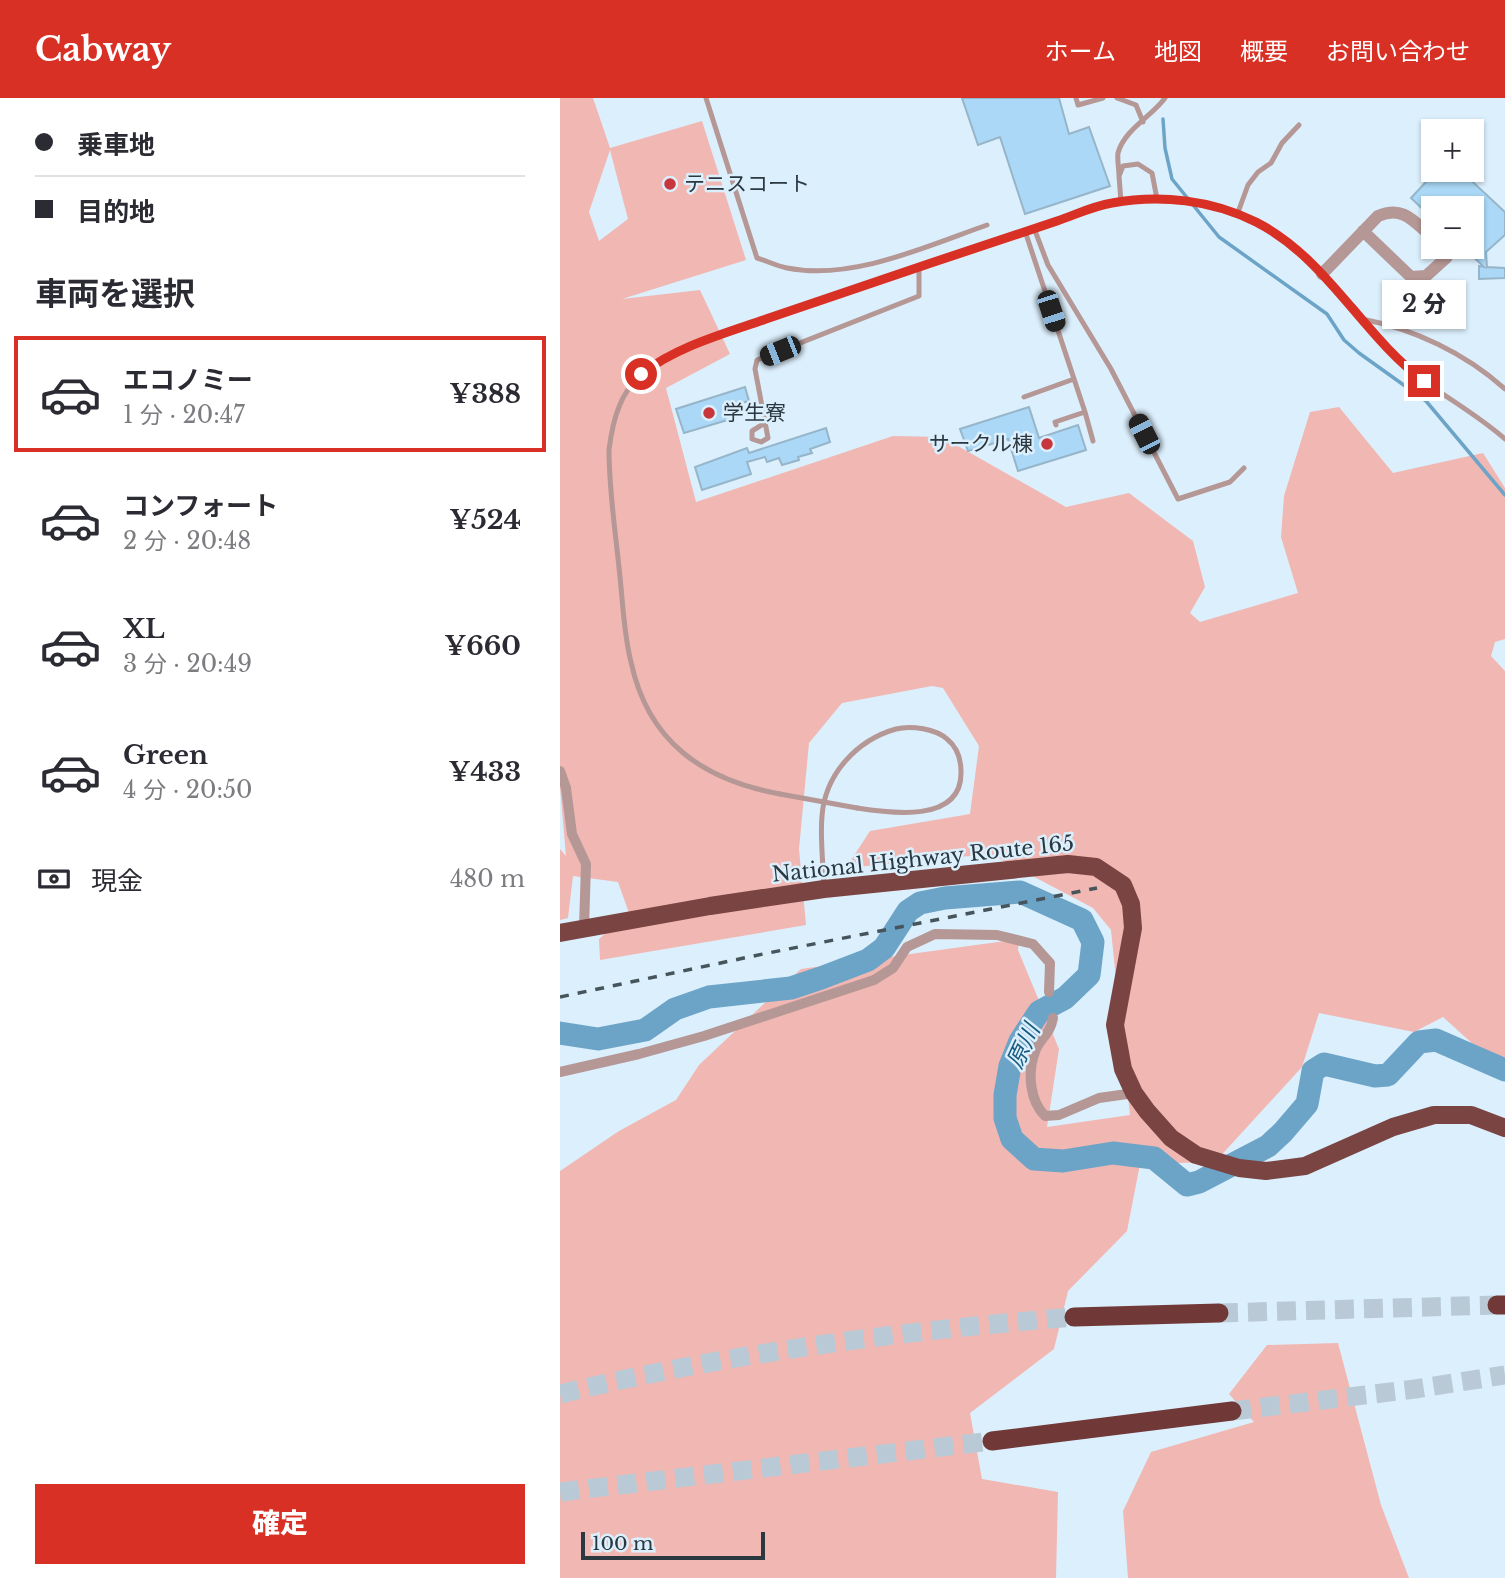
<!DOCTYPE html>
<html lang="ja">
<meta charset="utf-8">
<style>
:root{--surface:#fff;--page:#f2f2f3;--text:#2b2b33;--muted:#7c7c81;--line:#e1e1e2;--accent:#d93025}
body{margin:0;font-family:"Libre Baskerville","Noto Sans JP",serif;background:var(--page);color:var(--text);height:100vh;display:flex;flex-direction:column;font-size:26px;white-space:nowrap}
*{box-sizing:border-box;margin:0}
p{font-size:23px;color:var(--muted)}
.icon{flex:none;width:38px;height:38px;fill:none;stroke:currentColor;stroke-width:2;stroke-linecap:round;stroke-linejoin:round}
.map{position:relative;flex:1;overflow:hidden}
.details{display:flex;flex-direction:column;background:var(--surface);width:560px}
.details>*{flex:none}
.guide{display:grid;align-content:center;height:154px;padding:0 35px;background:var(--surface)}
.tools{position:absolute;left:861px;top:21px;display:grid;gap:14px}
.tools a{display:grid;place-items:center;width:63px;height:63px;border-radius:0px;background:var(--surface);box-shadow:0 2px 5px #0004;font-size:35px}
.scale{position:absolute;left:21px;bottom:18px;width:184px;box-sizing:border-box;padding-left:7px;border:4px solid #2b3840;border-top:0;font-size:19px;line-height:24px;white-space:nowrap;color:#2b3840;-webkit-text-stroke:5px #dceffc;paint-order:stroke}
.end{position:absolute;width:32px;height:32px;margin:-16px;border:9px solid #d93025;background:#fff;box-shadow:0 0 0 4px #fff}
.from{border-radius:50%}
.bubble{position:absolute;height:49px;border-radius:0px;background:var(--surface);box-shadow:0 2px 5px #0004;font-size:23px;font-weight:800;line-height:49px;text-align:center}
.car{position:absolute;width:21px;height:42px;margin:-21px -10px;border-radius:9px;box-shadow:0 0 5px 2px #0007;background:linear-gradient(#222 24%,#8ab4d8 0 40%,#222 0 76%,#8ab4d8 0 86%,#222 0)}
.guide b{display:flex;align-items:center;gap:24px;height:66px;font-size:26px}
.guide b+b{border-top:2px solid var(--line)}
.guide i{width:18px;height:18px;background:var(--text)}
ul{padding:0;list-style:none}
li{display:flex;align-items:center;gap:21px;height:116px;margin:0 14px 10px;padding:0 21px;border:4px solid transparent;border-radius:0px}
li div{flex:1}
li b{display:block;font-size:26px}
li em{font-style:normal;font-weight:800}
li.active{border-color:var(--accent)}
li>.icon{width:63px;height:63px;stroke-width:1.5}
h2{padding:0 35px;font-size:32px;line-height:84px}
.pay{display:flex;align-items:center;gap:18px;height:77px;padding:0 35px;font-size:26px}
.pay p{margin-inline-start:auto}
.button{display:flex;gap:14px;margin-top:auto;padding:14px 35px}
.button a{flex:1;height:80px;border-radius:0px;background:var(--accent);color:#fff;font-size:28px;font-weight:800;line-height:80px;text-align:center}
header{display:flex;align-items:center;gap:42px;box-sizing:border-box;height:98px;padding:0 35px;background:var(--accent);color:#fff}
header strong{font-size:33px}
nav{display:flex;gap:38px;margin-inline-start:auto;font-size:24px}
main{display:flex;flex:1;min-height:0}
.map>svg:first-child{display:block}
.green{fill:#f1b7b2;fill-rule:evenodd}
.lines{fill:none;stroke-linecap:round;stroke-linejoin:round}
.stream{stroke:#6ca4c8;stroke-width:3.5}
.river{stroke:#6ca4c8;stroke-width:23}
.building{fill:#aad8f6;stroke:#96b5c9;stroke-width:2}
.motorway-tunnel{stroke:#b9cad6;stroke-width:19;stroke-dasharray:19 10;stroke-linecap:butt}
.service{stroke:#b59795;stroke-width:5}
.minor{stroke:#b59795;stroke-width:10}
.tertiary{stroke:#b59795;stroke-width:12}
.trunk{stroke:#7a4442;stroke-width:18}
.motorway{stroke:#703836;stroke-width:19}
.rail{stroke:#46545c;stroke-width:3.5;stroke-dasharray:9 9;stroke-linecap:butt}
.service-bridge{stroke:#b59795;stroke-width:5}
.route{stroke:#d93025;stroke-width:9}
.poi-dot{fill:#c6363c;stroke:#dceffc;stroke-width:2.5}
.labels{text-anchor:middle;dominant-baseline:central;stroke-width:5;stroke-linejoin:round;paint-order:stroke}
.poi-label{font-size:21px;fill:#2b3840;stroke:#dceffc;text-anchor:start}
.street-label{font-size:21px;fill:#2b3840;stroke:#dceffc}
.water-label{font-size:23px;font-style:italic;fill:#185b7f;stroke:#dceffc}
</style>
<header>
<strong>Cabway</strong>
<nav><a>ホーム</a><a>地図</a><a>概要</a><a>お問い合わせ</a></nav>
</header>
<main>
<section class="details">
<div class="guide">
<b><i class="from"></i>乗車地</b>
<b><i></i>目的地</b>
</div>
<h2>車両を選択</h2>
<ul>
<li class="active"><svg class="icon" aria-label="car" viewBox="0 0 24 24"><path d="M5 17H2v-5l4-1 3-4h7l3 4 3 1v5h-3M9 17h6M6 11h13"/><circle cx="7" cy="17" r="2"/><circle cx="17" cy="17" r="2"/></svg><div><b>エコノミー</b><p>1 分 · 20:47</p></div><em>¥388</em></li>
<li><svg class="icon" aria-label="car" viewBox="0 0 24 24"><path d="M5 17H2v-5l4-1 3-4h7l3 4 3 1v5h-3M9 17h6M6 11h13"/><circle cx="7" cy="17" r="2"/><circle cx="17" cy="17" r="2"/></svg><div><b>コンフォート</b><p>2 分 · 20:48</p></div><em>¥524</em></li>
<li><svg class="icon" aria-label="car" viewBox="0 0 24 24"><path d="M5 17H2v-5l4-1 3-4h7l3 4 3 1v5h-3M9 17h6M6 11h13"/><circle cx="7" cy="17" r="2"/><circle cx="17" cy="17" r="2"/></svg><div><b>XL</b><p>3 分 · 20:49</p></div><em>¥660</em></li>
<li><svg class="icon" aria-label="car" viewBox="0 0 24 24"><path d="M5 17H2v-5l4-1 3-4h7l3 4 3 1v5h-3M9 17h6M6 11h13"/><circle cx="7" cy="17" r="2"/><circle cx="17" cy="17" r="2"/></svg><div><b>Green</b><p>4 分 · 20:50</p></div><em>¥433</em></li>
</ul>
<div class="pay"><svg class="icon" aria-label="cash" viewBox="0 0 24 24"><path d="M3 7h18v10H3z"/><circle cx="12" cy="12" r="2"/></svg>現金<p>480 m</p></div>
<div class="button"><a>確定</a></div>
</section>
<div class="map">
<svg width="945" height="1480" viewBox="0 0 945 1480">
<rect width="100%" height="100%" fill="#dceffc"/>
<path class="green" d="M 0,0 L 33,0 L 50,50 L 142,23 L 186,162 L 62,201 L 140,192 L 170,256 L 106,290 L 136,404 L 333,338 L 382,339 L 506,409 L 569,395 L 633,443 L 645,489 L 630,515 L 640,524 L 738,495 L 721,439 L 724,398 L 750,314 L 779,309 L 833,375 L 923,355 L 945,390 L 945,541 L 935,544 L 931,558 L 945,573 L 945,965 L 925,957 L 883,919 L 854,934 L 759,915 L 742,969 L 655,1064 L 580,1066 L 567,1133 L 508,1193 L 494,1251 L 410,1315 L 422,1381 L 498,1394 L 496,1480 L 0,1480 L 0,1073 L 59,1033 L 116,1002 L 139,967 L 241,871 L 459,841 L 458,852 L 499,951 L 487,1029 L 570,1017 L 551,832 L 533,810 L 431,756 L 286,770 L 310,733 L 410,716 L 419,648 L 383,590 L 372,588 L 282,605 L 249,645 L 239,751 L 246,827 L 40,862 L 39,841 L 69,815 L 58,784 L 13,778 L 8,820 L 0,822 L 0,751 L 6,758 L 0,689 ZM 50,52 L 68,121 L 39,143 L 29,114 Z
M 778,1245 L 821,1407 L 849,1480 L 568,1480 L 563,1413 L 591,1354 L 694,1324 L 669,1296 L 707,1247 Z"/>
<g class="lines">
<path class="stream" d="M 603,21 L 605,50 L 612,81 L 659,139 L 767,216 L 784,242 L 799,255 L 866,303 L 945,397"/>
<path class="river" d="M 0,935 L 38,941 L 85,932 L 115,911 L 149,899 L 231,890 L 261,880 L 308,862 L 324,850 L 348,813 L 360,805 L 385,800 L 460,794 L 522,822 L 533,844 L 529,877 L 505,900 L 479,914 L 460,943 L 450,968 L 445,997 L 445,1020 L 452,1041 L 474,1061 L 503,1063 L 553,1055 L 594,1060 L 627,1087 L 639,1084 L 708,1048 L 723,1034 L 747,1006 L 753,973 L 764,966 L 815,978 L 828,977 L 859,944 L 876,942 L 945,972"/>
</g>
<path class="building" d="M 402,0 L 499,0 L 509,36 L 529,29 L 550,88 L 465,116 L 440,39 L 418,47 Z
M 877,72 L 900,72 L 945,114 L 945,137 L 926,154 L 927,169 L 945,170 L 945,180 L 919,181 L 919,168 L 924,169 L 903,149 L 912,149 L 912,110 L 873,110 L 873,121 L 851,100 Z
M 185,289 L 189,303 L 178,306 L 181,318 L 124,335 L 116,311 Z
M 469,309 L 479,340 L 518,327 L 526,352 L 458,373 L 448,341 L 408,353 L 400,331 Z
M 266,330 L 270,344 L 250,351 L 252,355 L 238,359 L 239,362 L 222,367 L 219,360 L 207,364 L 205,359 L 187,364 L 191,376 L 142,392 L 135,369 L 187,350 L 189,355 Z"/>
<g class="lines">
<path class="motorway-tunnel" d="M 659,1215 L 937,1207
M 0,1296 C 169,1255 341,1233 514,1219
M 672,1313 L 855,1291 L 945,1277
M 0,1394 L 432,1343"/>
<path class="service" d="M 146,0 L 197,160 C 207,163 217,168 227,170 C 292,183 367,148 427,127
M 516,0 L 518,7 L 543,0
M 557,0 L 576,7 L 583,24
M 559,78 C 559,71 557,61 558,55 C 564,32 592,18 605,0
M 561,104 L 559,78 L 563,68 L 578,66 L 592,75 L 597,101
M 677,117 L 688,87 L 698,74 L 711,65 L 722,45 L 739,27
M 474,130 L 488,167 L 551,271 L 618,401 L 670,384 L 684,370
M 465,133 L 525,314 L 495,324 L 496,327
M 802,221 C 854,231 905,255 945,291
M 464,299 L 514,281
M 525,314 L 533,343
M 205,325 L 192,333 L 192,341 L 201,344 L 208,340 L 195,271 L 197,262 L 359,198 L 359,169
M 220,696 C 143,682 88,644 71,564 C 64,537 63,507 60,479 C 56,437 49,395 49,352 C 58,278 87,267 150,240 L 550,105 C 572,103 593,99 614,101 C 677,106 730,139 771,185 C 792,208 810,236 833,258 C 867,290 910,310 945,341
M 264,787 C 263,764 260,740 262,718 C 265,676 297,642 336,631 C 351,627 376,631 387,641 C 397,649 401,661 401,674 C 402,726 329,715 297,710"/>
<path class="minor" d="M 0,673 L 6,690 L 12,736 L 26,766 L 24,830
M 493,920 C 490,938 479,940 475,954 C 467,975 470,1003 485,1018 L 499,1017 L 539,1000 L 574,995
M 0,974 L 79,956 L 144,938 L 314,882 L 333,870 L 347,849 L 375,836 L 437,837 L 473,846 L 490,865 L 489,894"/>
<path class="tertiary" d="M 803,133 L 851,179 L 866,178 L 887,159 L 887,151 L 884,149
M 762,176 L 818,118 C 844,107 854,124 873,140"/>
<path class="trunk" d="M 0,835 L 150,808 L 264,791 L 508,766 L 536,769 L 563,787 L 571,806 L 573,830 L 555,927 L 563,971 L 574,995 L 587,1013 L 611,1040 L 636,1057 L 679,1070 L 706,1073 L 745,1068 L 833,1029 L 874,1017 L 911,1017 L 945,1030"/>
<path class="motorway" d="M 937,1207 L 945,1207
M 514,1219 L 659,1215
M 432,1343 L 672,1313"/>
<path class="rail" d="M 0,899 L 203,856 L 537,790"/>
<path class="service-bridge" d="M 220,696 L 297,710"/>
</g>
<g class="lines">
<path class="route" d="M 81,276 C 118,248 163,236 206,221 C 261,202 316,184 371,165 C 413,151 455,137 497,123 C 515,117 533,108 552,105 C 600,96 652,102 696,124 C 767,160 802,237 864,283"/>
</g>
<g class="poi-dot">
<circle cx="110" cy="86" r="7"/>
<circle cx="149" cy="315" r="7"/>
<circle cx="487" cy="346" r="7"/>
</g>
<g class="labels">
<g class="poi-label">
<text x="124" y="86">テニスコート</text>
<text x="163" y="315">学生寮</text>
<text x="473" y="346" text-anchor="end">サークル棟</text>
</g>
<g class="street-label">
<text transform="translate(363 761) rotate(-6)">National Highway Route 165</text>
</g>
<g class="water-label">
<text transform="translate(463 948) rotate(-65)">原川</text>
</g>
</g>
</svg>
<div class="tools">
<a>+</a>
<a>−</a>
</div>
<div class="scale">100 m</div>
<i class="end from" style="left:81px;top:276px"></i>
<i class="end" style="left:864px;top:283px"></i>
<div class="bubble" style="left:822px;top:182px;width:84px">2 分</div>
<i class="car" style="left:491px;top:213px;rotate:162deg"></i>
<i class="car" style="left:220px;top:253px;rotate:248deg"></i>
<i class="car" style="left:584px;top:336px;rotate:333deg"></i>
</div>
</main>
